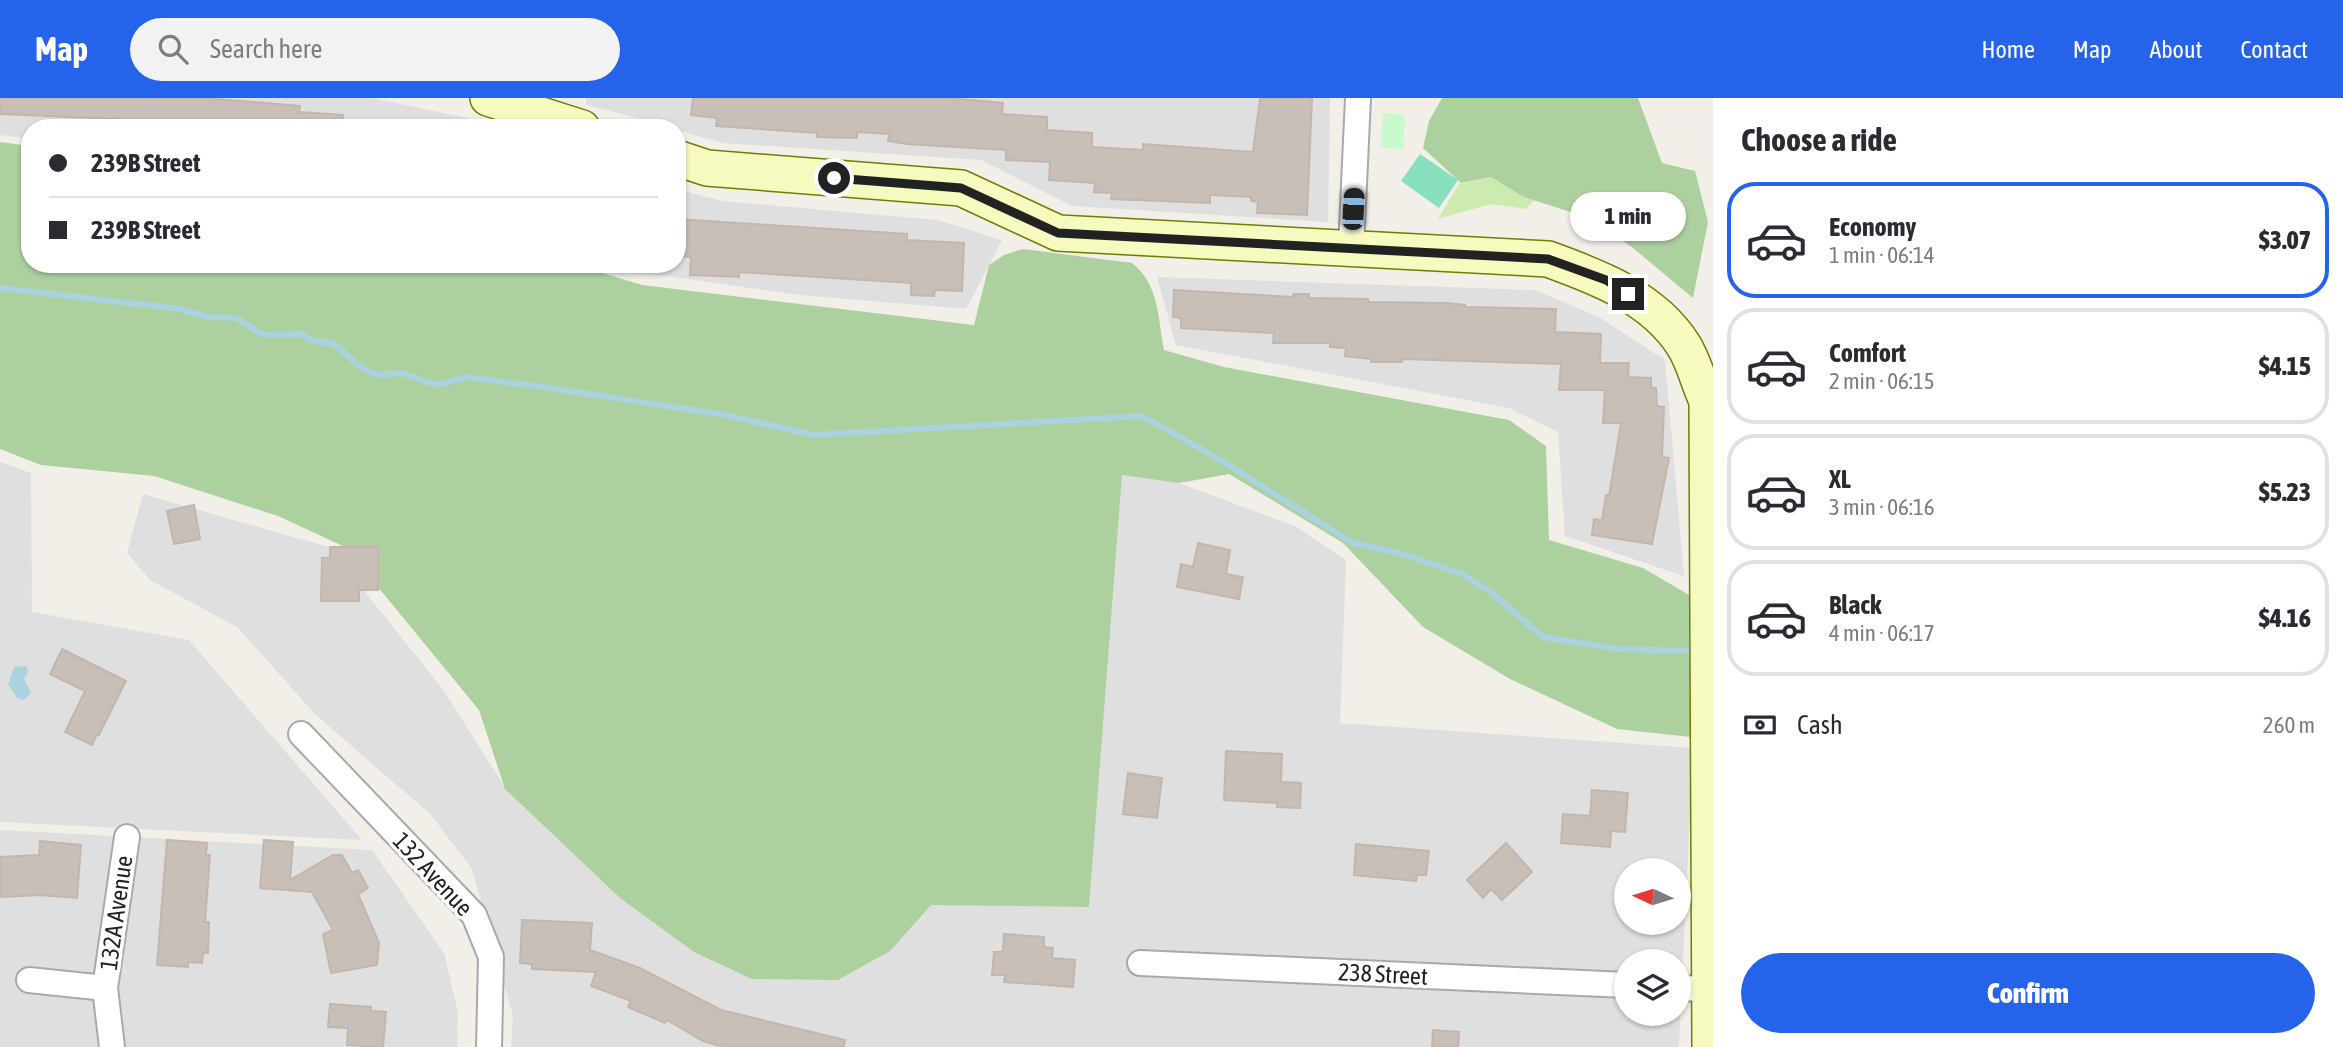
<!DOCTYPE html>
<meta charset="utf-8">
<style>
:root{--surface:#fff;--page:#f2f2f3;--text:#2b2b33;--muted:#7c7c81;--line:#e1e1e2;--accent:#2563eb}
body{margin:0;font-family:"Asap Condensed",sans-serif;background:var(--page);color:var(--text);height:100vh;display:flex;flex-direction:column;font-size:26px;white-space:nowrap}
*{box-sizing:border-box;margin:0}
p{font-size:23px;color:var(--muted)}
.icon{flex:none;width:38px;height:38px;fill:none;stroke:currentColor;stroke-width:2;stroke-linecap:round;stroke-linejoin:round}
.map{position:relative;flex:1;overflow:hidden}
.sheet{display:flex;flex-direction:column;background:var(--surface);width:630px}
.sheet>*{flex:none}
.hud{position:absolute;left:21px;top:21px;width:665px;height:154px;border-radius:28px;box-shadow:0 2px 5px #0004;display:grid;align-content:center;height:154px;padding:0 28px;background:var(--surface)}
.needle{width:46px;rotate:274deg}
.tools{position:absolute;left:1614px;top:760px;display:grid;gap:14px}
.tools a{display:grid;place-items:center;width:77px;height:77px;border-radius:50%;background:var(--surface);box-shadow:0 2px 5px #0004;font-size:35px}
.end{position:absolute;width:32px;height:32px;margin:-16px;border:9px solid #222;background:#fff;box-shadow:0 0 0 4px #fff}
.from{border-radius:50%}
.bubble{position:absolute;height:49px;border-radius:24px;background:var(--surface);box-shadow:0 2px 5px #0004;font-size:23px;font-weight:800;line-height:49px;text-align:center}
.car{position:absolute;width:21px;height:42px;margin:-21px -10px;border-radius:9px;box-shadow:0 0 5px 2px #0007;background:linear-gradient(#222 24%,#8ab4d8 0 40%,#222 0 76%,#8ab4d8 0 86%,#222 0)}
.hud b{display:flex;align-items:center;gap:24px;height:66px;font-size:26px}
.hud b+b{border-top:2px solid var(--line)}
.hud i{width:18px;height:18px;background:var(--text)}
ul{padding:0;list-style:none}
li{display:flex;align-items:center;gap:21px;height:116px;margin:0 14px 10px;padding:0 14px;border:4px solid var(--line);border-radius:28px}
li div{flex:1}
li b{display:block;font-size:26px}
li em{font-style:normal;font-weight:800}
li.current{border-color:var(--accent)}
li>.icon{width:63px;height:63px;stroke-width:1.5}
h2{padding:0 28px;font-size:32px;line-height:84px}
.pay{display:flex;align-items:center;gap:18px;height:77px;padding:0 28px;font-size:26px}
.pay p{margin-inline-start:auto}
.cta{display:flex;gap:14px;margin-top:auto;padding:14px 28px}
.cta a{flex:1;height:80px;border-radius:42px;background:var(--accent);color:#fff;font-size:28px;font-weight:800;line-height:80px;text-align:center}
header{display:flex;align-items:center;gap:42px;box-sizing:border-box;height:98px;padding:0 35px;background:var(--accent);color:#fff}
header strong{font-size:33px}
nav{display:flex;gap:38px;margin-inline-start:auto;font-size:24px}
.search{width:490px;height:63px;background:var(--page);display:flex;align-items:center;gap:18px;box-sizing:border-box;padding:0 24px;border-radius:38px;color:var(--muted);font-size:26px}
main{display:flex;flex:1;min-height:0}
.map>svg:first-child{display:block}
.residential{fill:#e0dfdf;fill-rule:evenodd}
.grass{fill:#cdebb0}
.forest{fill:#add19e}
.park{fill:#c8facc}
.pitch{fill:#88e0be}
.water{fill:#aad3df}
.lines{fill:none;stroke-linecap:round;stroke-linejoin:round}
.stream{stroke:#aad3df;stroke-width:6}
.building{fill:#c7bfb8;stroke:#c4b6ab;stroke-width:2}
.street-casing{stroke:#a9a9a9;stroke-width:28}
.secondary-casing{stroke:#707d05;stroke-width:38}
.street{stroke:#fff;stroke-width:24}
.secondary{stroke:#f7fabf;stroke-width:35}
.route{stroke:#222;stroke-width:9}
.labels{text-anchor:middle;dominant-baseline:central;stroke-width:7;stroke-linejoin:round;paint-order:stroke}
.street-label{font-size:24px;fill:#222;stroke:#fff}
</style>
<header>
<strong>Map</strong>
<div class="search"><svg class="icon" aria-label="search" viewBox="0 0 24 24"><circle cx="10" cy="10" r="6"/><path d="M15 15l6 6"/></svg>Search here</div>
<nav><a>Home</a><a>Map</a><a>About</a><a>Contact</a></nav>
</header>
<main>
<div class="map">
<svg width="1713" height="949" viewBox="0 0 1713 949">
<rect width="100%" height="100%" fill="#f2efe9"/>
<path class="residential" d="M 0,0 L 373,0 L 467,20 L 466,30 L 30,30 L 30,41 L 0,37 Z
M 586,0 L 1330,0 L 1328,124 L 1072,108 L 981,62 L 723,45 L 677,32 L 677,30 L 586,7 Z
M 677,91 L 722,103 L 937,122 L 1002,142 L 966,211 L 799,197 L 637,174 L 614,166 L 677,166 Z
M 1157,179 L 1535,192 L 1599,219 L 1665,262 L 1684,478 L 1565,438 L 1558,334 L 1509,310 L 1176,247 Z
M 0,364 L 31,375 L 32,514 L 189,542 L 362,742 L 0,724 Z
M 1123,364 L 1297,429 L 1346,462 L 1340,625 L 1693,650 L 1679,949 L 511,949 L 513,918 L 472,771 L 431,717 L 315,616 L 237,529 L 150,482 L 127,455 L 143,396 L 329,449 L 442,590 L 506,691 L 620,800 L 1089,809 L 1100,615 ZM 1626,772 L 1678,772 L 1678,824 L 1626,824 ZM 1626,863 L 1678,863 L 1678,915 L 1626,915 Z
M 0,732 L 372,752 L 444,855 L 458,914 L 457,949 L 0,949 Z"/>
<path class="grass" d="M 1491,79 L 1534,102 L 1526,111 L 1491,106 L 1438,121 L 1459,86 Z"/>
<path class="forest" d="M 1442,0 L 1638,0 L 1662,65 L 1695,73 L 1708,124 L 1693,200 L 1633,150 L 1592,121 L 1524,99 L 1491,79 L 1461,85 L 1423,50 L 1429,23 Z
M 0,44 L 30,48 L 30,166 L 573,166 L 642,187 L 974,227 L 989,167 L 1004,157 L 1023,151 L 1132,165 C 1159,186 1158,220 1164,252 L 1224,269 L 1509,322 L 1546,348 L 1549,442 L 1643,470 L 1708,508 L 1709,641 L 1617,631 L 1510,581 L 1423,529 L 1343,445 L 1229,376 L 1179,385 L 1122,377 L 1089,809 L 931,807 L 890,853 L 838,882 L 752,881 L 694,854 L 620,800 L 505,691 L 479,612 L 345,449 L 278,418 L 154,378 L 41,367 L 0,351 Z"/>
<path class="park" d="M 1383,15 L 1405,17 L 1403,51 L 1381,50 Z"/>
<path class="pitch" d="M 1420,56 L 1458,82 L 1439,110 L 1401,83 Z"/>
<path class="water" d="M 26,568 L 28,573 L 24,581 L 31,595 L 24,602 L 17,600 L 8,586 L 14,569 Z"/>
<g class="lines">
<path class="stream" d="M 0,190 L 181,211 L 208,219 L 236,220 L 263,237 L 302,236 L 313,243 L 333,245 L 363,271 L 377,277 L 402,275 L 436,287 L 466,279 L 550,290 L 725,317 L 813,337 L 1142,318 L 1212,357 L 1353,445 L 1402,456 L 1462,476 L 1491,494 L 1543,539 L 1618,551 L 1690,553"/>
</g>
<path class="building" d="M 0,0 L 205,0 L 300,8 L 299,14 L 343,17 L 342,30 L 119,30 L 119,21 L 0,16 Z
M 693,0 L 950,0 L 1003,5 L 1002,16 L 1047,19 L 1047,32 L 1092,35 L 1092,49 L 1143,52 L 1143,46 L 1253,54 L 1260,0 L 1312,0 L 1307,117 L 1257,115 L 1258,104 L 1251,103 L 1251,99 L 1210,97 L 1210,105 L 1111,101 L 1112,95 L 1094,94 L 1095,85 L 1049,82 L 1050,64 L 1006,62 L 1006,52 L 907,46 L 888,43 L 889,36 L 857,34 L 857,40 L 817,39 L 817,35 L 716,28 L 717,20 L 691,17 Z
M 677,121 L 907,136 L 907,142 L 964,145 L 962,193 L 935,192 L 934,198 L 911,197 L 911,185 L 739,174 L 739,179 L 690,177 L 691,159 L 677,158 Z
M 1174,192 L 1292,199 L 1294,196 L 1309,196 L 1309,200 L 1368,201 L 1368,204 L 1445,205 L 1465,207 L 1465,209 L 1556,211 L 1555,234 L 1601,236 L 1600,265 L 1629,265 L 1628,279 L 1651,280 L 1651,289 L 1656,290 L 1657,308 L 1664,309 L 1662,359 L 1669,360 L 1652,446 L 1592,437 L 1594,421 L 1602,422 L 1606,397 L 1609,398 L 1621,325 L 1603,325 L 1605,292 L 1559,292 L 1561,266 L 1403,261 L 1402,264 L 1371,264 L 1371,261 L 1345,258 L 1346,250 L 1330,249 L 1330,245 L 1273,245 L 1274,235 L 1181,230 L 1181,220 L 1173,219 Z
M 194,407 L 200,441 L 174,446 L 167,413 Z
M 1198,445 L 1230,452 L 1226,476 L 1243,479 L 1239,501 L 1177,489 L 1181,466 L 1193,469 Z
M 330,449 L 378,449 L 378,492 L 359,492 L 359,503 L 321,503 L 322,460 L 330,460 Z
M 62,551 L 126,583 L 99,637 L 97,636 L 92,647 L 65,634 L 85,593 L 50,576 Z
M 1226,653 L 1282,656 L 1281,684 L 1301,685 L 1300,710 L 1277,709 L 1277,705 L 1224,702 Z
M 1128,675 L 1162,680 L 1157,720 L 1123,716 Z
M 1592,692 L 1628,695 L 1625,734 L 1611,733 L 1610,749 L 1561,745 L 1563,716 L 1590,718 Z
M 167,742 L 207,745 L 206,757 L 210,757 L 205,824 L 209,824 L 208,855 L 203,855 L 202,865 L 188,864 L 188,869 L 157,867 Z
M 264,742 L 293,744 L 290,782 L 333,757 L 342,757 L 352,775 L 358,772 L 368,790 L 358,796 L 379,845 L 377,867 L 331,875 L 323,836 L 333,832 L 312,794 L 260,790 Z
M 40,743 L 81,747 L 77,800 L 39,797 L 0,799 L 0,759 L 39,757 Z
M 1506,745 L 1532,774 L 1502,802 L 1491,791 L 1483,800 L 1467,782 Z
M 1356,746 L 1429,753 L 1426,777 L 1417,777 L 1416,783 L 1354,777 Z
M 522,822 L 592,825 L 590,852 L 640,870 L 721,912 L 845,942 L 844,949 L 724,949 L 703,943 L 667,922 L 665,925 L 628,909 L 631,903 L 591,888 L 596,874 L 532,871 L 532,866 L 520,865 Z
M 1004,836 L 1044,839 L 1044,849 L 1053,850 L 1052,860 L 1075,862 L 1073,889 L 1004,884 L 1005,877 L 992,877 L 994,854 L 1003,854 Z
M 330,906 L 371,909 L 371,913 L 386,914 L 383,949 L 347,947 L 348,930 L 328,929 Z
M 1433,932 L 1459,934 L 1458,949 L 1432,949 Z"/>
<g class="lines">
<g class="street-casing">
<path id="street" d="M 1351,151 L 1358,0
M 301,636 L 474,817 L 491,859 L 489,949
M 1140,865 L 1626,887
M 29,882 L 105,890
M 1678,890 L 1710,891
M 112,949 L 105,890 L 127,739"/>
</g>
<g class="secondary-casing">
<path id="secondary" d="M 488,0 L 582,30
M 677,60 L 707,70 L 961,90 L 1058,135 L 1548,161 C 1598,179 1654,200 1684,248 C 1694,264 1699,286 1707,303 L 1710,949"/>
</g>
<use href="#street" class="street"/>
<use href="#secondary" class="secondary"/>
</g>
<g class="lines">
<path class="route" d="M 834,80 L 961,90 L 1058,135 L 1548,161 L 1606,182 L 1628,196"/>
</g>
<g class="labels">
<g class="street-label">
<text transform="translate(433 776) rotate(47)">132 Avenue</text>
<text transform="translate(116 815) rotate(-82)">132A Avenue</text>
<text transform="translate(1383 876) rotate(3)">238 Street</text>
</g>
</g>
</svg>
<div class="tools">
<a><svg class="needle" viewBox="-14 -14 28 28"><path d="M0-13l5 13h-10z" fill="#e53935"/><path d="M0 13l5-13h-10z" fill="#7c7c81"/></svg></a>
<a><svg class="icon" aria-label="layers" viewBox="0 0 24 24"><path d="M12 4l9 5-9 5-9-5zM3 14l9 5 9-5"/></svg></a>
</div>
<i class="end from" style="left:834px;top:80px"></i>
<i class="end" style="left:1628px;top:196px"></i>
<div class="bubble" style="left:1570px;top:94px;width:116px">1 min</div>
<i class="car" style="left:1353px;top:111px;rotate:3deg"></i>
<div class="hud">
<b><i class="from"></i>239B Street</b>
<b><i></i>239B Street</b>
</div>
</div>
<section class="sheet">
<h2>Choose a ride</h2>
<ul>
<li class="current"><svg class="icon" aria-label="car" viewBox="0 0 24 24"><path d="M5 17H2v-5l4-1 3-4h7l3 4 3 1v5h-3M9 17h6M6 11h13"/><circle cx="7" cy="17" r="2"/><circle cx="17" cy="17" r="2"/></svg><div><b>Economy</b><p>1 min · 06:14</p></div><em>$3.07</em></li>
<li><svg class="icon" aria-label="car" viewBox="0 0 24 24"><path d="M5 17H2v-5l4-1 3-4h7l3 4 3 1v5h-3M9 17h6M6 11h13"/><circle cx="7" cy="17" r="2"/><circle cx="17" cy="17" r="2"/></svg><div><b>Comfort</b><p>2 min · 06:15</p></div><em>$4.15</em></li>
<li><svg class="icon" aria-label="car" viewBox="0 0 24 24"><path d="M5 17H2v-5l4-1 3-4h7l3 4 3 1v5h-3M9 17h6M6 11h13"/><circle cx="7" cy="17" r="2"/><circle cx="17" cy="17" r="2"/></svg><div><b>XL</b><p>3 min · 06:16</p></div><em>$5.23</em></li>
<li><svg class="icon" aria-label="car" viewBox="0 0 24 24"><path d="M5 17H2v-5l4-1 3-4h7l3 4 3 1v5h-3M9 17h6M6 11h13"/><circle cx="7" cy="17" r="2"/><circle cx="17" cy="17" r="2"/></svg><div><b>Black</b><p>4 min · 06:17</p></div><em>$4.16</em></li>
</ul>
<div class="pay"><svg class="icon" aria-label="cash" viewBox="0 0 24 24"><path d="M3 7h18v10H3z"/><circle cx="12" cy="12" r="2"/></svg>Cash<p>260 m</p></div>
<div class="cta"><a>Confirm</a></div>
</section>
</main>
